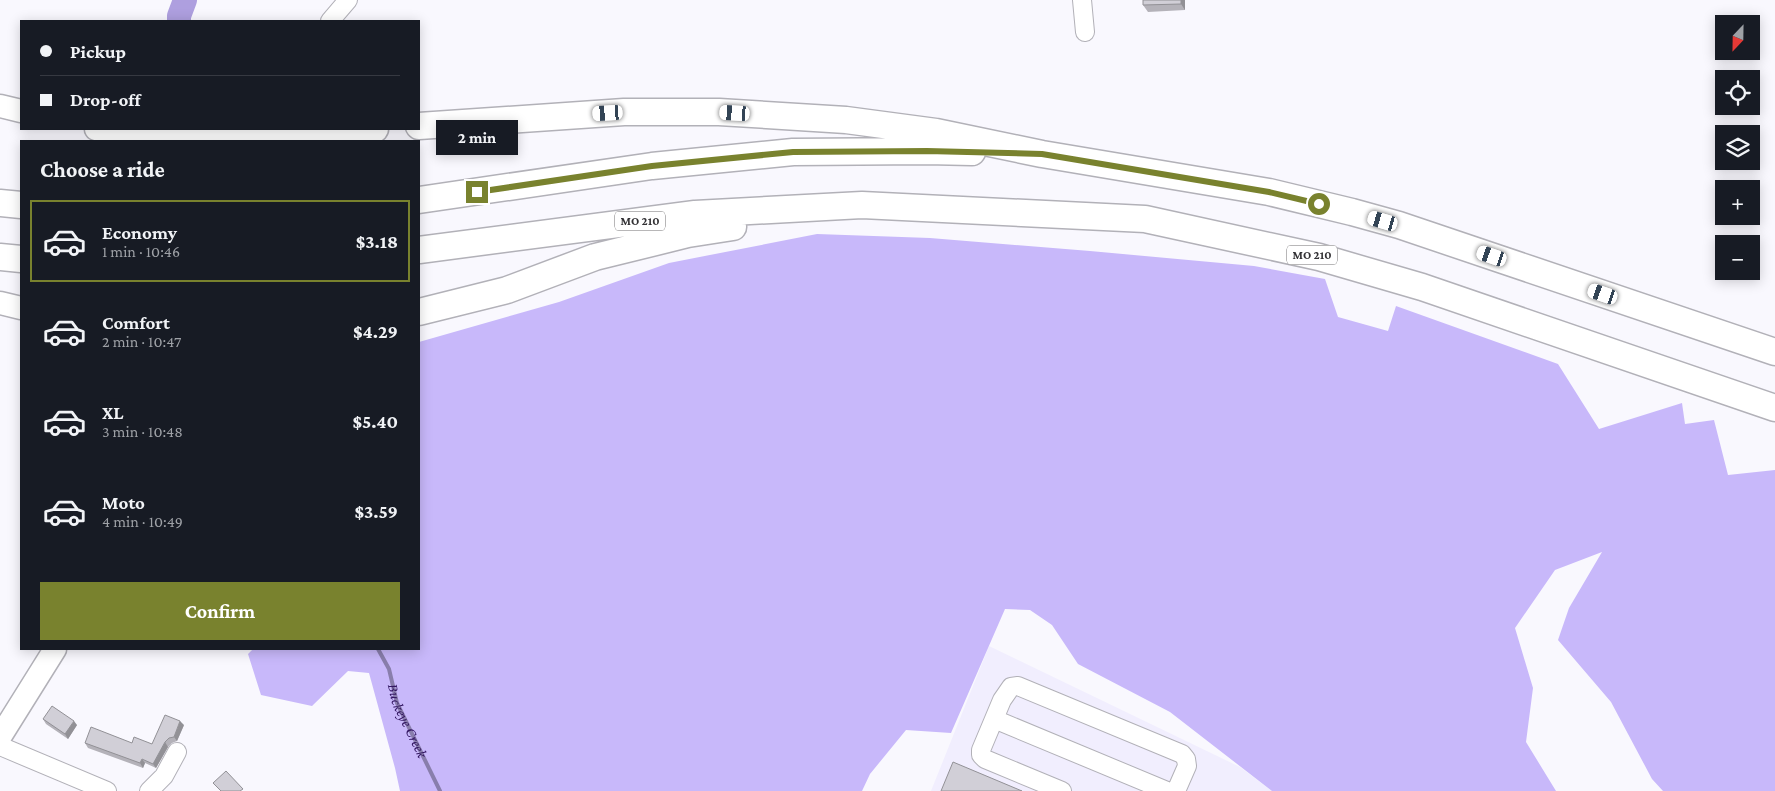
<!DOCTYPE html>
<meta charset="utf-8">
<style>
:root{--surface:#171b24;--page:#242831;--text:#f1f3f6;--muted:#9ea1a6;--line:#363941;--accent:#79822e}
body{margin:0;font-family:"Crimson Pro",serif;background:var(--page);color:var(--text);height:100vh;display:flex;flex-direction:column;font-size:19px;white-space:nowrap}
*{box-sizing:border-box;margin:0}
p{font-size:16px;color:var(--muted)}
.icon{flex:none;width:28px;height:28px;fill:none;stroke:currentColor;stroke-width:2;stroke-linecap:round;stroke-linejoin:round}
.map{position:relative;flex:1;overflow:hidden}
.panel{position:absolute;left:20px;top:140px;width:400px;height:510px;display:flex;flex-direction:column;background:var(--surface);border-radius:0px;box-shadow:0 2px 12px #0003}
.panel>*{flex:none}
.banner{position:absolute;left:20px;top:20px;width:400px;height:110px;border-radius:0px;box-shadow:0 2px 12px #0003;display:grid;align-content:center;height:110px;padding:0 20px;background:var(--surface)}
.needle{width:32px;rotate:202deg}
.controls{position:absolute;left:1715px;top:15px;display:grid;gap:10px}
.controls a{display:grid;place-items:center;width:45px;height:45px;border-radius:0px;background:var(--surface);box-shadow:0 2px 12px #0003;font-size:25px}
.end{position:absolute;width:22px;height:22px;margin:-11px;border:6px solid #79822e;background:#fff;box-shadow:0 0 0 2px #fff}
.from{border-radius:50%}
.bubble{position:absolute;height:35px;border-radius:0px;background:var(--surface);box-shadow:0 2px 12px #0003;font-size:16px;font-weight:700;line-height:35px;text-align:center}
.car{position:absolute;width:15px;height:30px;margin:-15px -8px;border-radius:6px;box-shadow:0 0 4px 1px #0007;background:linear-gradient(#fff 24%,#345 0 40%,#fff 0 76%,#345 0 86%,#fff 0)}
.banner b{display:flex;align-items:center;gap:18px;height:48px;font-size:19px}
.banner b+b{border-top:1px solid var(--line)}
.banner i{width:12px;height:12px;background:var(--text)}
ul{padding:0;list-style:none}
li{display:flex;align-items:center;gap:15px;height:82px;margin:0 10px 8px;padding:0 10px;border:2px solid transparent;border-radius:0px}
li div{flex:1}
li b{display:block;font-size:19px}
li em{font-style:normal;font-weight:700}
li.active{border-color:var(--accent)}
li>.icon{width:45px;height:45px;stroke-width:1.5}
h2{padding:0 20px;font-size:22px;line-height:60px}
.primary-button{display:flex;gap:10px;margin-top:auto;padding:10px 20px}
.primary-button a{flex:1;height:58px;border-radius:0px;background:var(--accent);color:#fff;font-size:20px;font-weight:700;line-height:58px;text-align:center}
.map>svg:first-child{display:block}
.built{fill:#f1eefe}
.forest{fill:#c8b8fa}
.lines{fill:none;stroke-linecap:round;stroke-linejoin:round}
.stream{stroke:#897eac;stroke-width:4}
.river{stroke:#ae9fdf;stroke-width:24}
.minor-casing{stroke:#b2b1b8;stroke-width:20}
.major-casing{stroke:#b2b1b8;stroke-width:25}
.highway-casing{stroke:#b2b1b8;stroke-width:29}
.minor{stroke:#fff;stroke-width:18}
.major{stroke:#fff;stroke-width:22}
.highway{stroke:#fff;stroke-width:26}
.wall{fill:#b4b2b9}
.shaded-wall{fill:#929196}
.building{fill:#d1cfd7;stroke:#929196}
.route{stroke:#79822e;stroke-width:6}
.labels{text-anchor:middle;dominant-baseline:central;stroke-width:4.5;stroke-linejoin:round;paint-order:stroke}
.shield{fill:#fff;stroke:#706f71;stroke-width:1}
.shield-label{font-size:12px;font-weight:bold;fill:#323134}
.water-label{font-size:15px;font-style:italic;fill:#331762;stroke:#fff}
</style>
<div class="map">
<svg width="1775" height="791" viewBox="0 0 1775 791">
<rect width="100%" height="100%" fill="#f9f8fe"/>
<path class="built" d="M 989,646 L 1240,767 L 1272,791 L 931,791 Z"/>
<path class="forest" d="M 817,234 L 930,238 L 1090,251 L 1254,266 L 1325,279 L 1338,317 L 1388,331 L 1396,306 L 1558,364 L 1599,429 L 1682,403 L 1685,424 L 1714,420 L 1728,475 L 1775,470 L 1775,791 L 1663,791 L 1652,779 L 1611,702 L 1558,640 L 1569,608 L 1602,552 L 1555,570 L 1515,628 L 1533,688 L 1526,742 L 1556,791 L 1272,791 L 1170,712 L 1078,664 L 1052,625 L 1030,610 L 1005,609 L 951,733 L 906,730 L 870,774 L 862,791 L 400,791 L 395,768 L 369,673 L 348,671 L 312,706 L 261,695 L 248,654 L 253,649 L 419,649 L 419,342 L 559,302 L 669,263 Z"/>
<g class="lines">
<path class="stream" id="s1" d="M 378,649 L 389,669 L 397,703 L 440,791"/>
<path class="river" d="M 179,21 L 179,16 L 185,0"/>
<g class="minor-casing">
<path id="minor" d="M 1082,0 L 1085,32
M 330,21 L 348,0
M 994,719 L 1167,791
M 0,746 L 107,791
M 149,791 L 164,776 L 177,752
M 1062,791 L 985,759 L 981,755 L 981,750 L 1002,700 L 1011,687 L 1018,686 L 1182,754 L 1186,759 L 1187,766 L 1176,791"/>
</g>
<g class="major-casing">
<path id="major" d="M 0,106 L 21,111
M 96,129 L 137,139 L 137,141
M 0,303 L 21,308
M 0,737 L 55,649"/>
</g>
<g class="highway-casing">
<path id="highway" d="M 419,126 L 624,112 L 719,112 L 846,120 L 936,132 L 1042,154 L 1269,192 L 1352,212 L 1399,225 L 1775,352
M 137,139 L 301,134 L 375,129
M 419,200 L 652,166 L 793,152 L 927,151 L 972,152
M 0,203 L 21,205
M 419,250 L 695,214 L 862,205 L 1145,219 L 1319,257 L 1422,287 L 1775,408
M 0,257 L 21,259
M 419,312 L 507,290 L 595,257 L 688,234 L 733,227"/>
</g>
<use href="#minor" class="minor"/>
<use href="#major" class="major"/>
<use href="#highway" class="highway"/>
</g>
<path class="wall" d="M 1143,0 L 1185,0 L 1185,10 L 1148,12 L 1143,5 Z
M 43,719 L 77,725 L 68,739 L 46,724 Z
M 184,725 L 177,741 L 172,743 L 168,747 L 156,768 L 145,763 L 143,768 L 88,748 L 85,743 L 132,743 L 152,744 Z"/>
<path class="shaded-wall" d="M 1181,0 L 1185,0 L 1185,10 L 1181,4 Z
M 74,721 L 77,725 L 68,739 L 65,734 Z
M 180,721 L 184,725 L 177,741 L 174,737 Z
M 165,742 L 168,747 L 156,768 L 153,764 Z
M 142,759 L 145,763 L 143,768 L 140,763 Z"/>
<path class="building" d="M 1143,0 L 1181,0 L 1181,4 L 1143,5 Z
M 52,706 L 74,721 L 65,734 L 43,719 Z
M 165,715 L 180,721 L 174,737 L 169,738 L 165,742 L 153,764 L 142,759 L 140,763 L 85,743 L 91,727 L 132,743 L 134,737 L 152,744 Z
M 953,762 L 1022,791 L 941,791 Z
M 226,771 L 243,789 L 240,791 L 221,791 L 213,783 Z"/>
<g class="lines">
<path class="route" d="M 477,192 L 652,166 L 793,152 L 927,151 L 1042,154 L 1269,192 L 1319,204"/>
</g>
<g class="labels">
<g class="shield">
<rect x="615" y="211.5" width="50" height="19" rx="4"/>
<rect x="1287" y="245.5" width="50" height="19" rx="4"/>
</g>
<g class="shield-label">
<text x="640" y="221">MO 210</text>
<text x="1312" y="255">MO 210</text>
</g>
<g class="water-label">
<text stroke="none"><textPath href="#s1" startOffset="78">Buckeye Creek</textPath></text>
</g>
</g>
</svg>
<div class="controls">
<a><svg class="needle" viewBox="-14 -14 28 28"><path d="M0-13l5 13h-10z" fill="#e53935"/><path d="M0 13l5-13h-10z" fill="#9ea1a6"/></svg></a>
<a><svg class="icon" aria-label="locate" viewBox="0 0 24 24"><circle cx="12" cy="12" r="6"/><path d="M12 2v4M12 18v4M2 12h4M18 12h4"/></svg></a>
<a><svg class="icon" aria-label="layers" viewBox="0 0 24 24"><path d="M12 4l9 5-9 5-9-5zM3 14l9 5 9-5"/></svg></a>
<a>+</a>
<a>−</a>
</div>
<i class="end from" style="left:1319px;top:204px"></i>
<i class="end" style="left:477px;top:192px"></i>
<div class="bubble" style="left:436px;top:120px;width:82px">2 min</div>
<i class="car" style="left:608px;top:113px;rotate:267deg"></i>
<i class="car" style="left:735px;top:113px;rotate:273deg"></i>
<i class="car" style="left:1383px;top:221px;rotate:286deg"></i>
<i class="car" style="left:1492px;top:256px;rotate:289deg"></i>
<i class="car" style="left:1603px;top:294px;rotate:289deg"></i>
<div class="banner">
<b><i class="from"></i>Pickup</b>
<b><i></i>Drop-off</b>
</div>
<section class="panel">
<h2>Choose a ride</h2>
<ul>
<li class="active"><svg class="icon" aria-label="car" viewBox="0 0 24 24"><path d="M5 17H2v-5l4-1 3-4h7l3 4 3 1v5h-3M9 17h6M6 11h13"/><circle cx="7" cy="17" r="2"/><circle cx="17" cy="17" r="2"/></svg><div><b>Economy</b><p>1 min · 10:46</p></div><em>$3.18</em></li>
<li><svg class="icon" aria-label="car" viewBox="0 0 24 24"><path d="M5 17H2v-5l4-1 3-4h7l3 4 3 1v5h-3M9 17h6M6 11h13"/><circle cx="7" cy="17" r="2"/><circle cx="17" cy="17" r="2"/></svg><div><b>Comfort</b><p>2 min · 10:47</p></div><em>$4.29</em></li>
<li><svg class="icon" aria-label="car" viewBox="0 0 24 24"><path d="M5 17H2v-5l4-1 3-4h7l3 4 3 1v5h-3M9 17h6M6 11h13"/><circle cx="7" cy="17" r="2"/><circle cx="17" cy="17" r="2"/></svg><div><b>XL</b><p>3 min · 10:48</p></div><em>$5.40</em></li>
<li><svg class="icon" aria-label="car" viewBox="0 0 24 24"><path d="M5 17H2v-5l4-1 3-4h7l3 4 3 1v5h-3M9 17h6M6 11h13"/><circle cx="7" cy="17" r="2"/><circle cx="17" cy="17" r="2"/></svg><div><b>Moto</b><p>4 min · 10:49</p></div><em>$3.59</em></li>
</ul>
<div class="primary-button"><a>Confirm</a></div>
</section>
</div>
